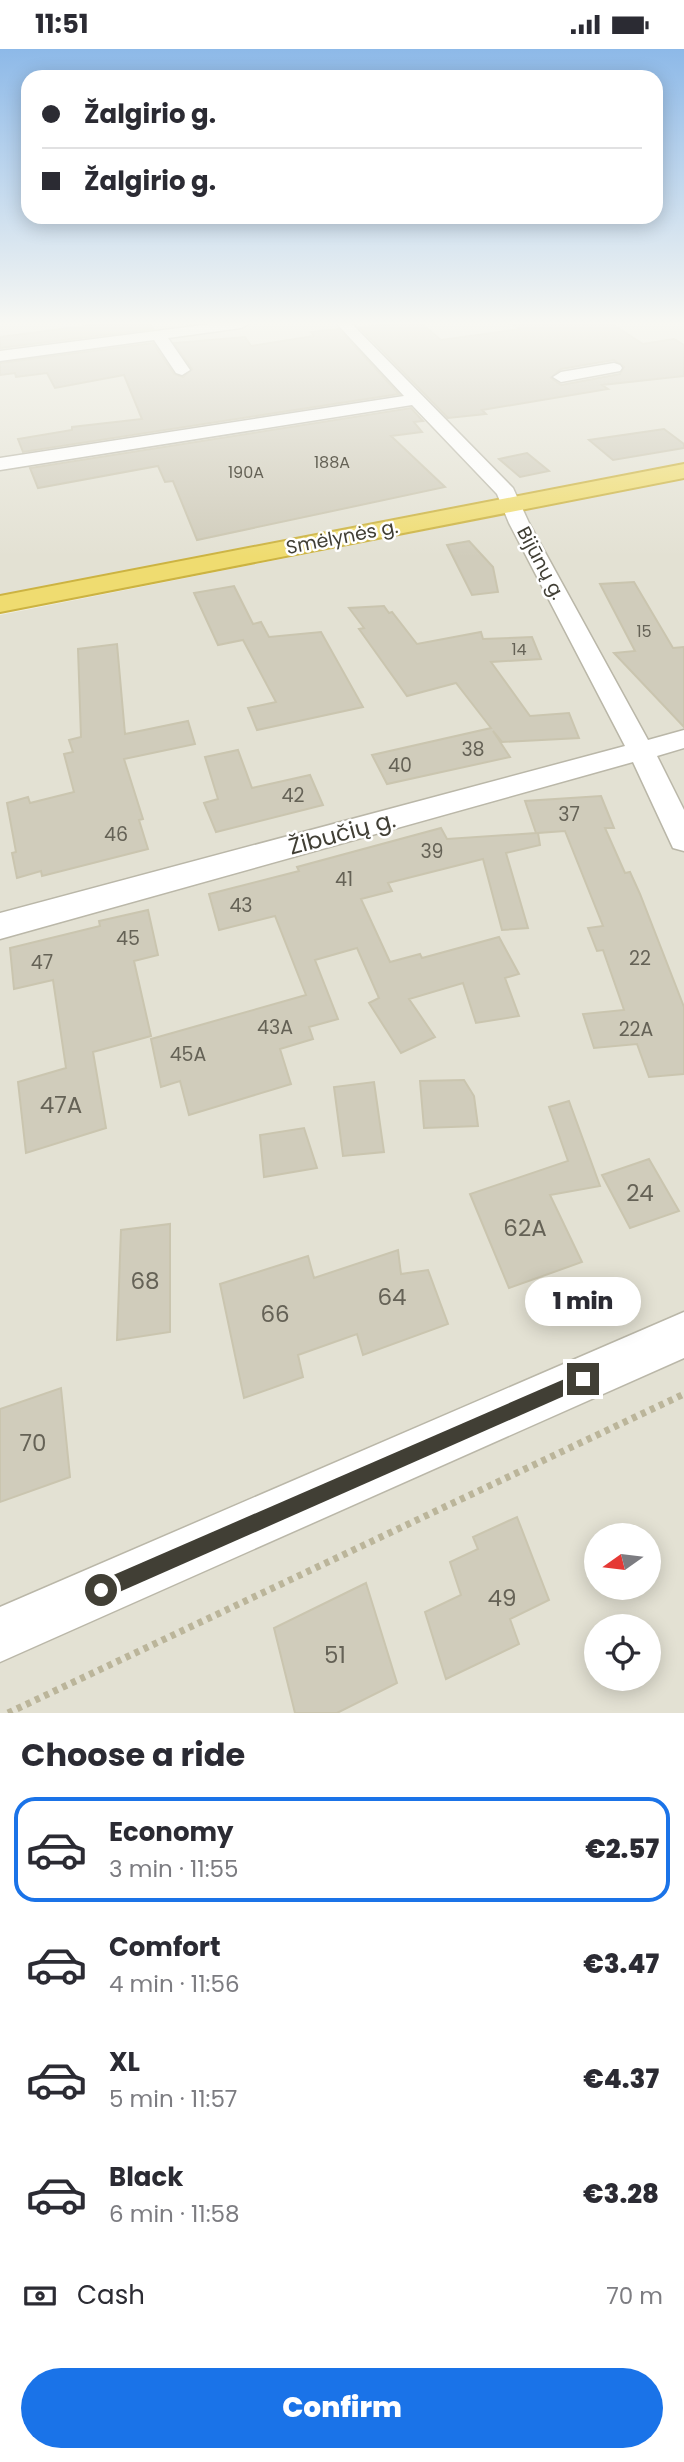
<!DOCTYPE html>
<meta charset="utf-8">
<style>
:root{--surface:#fff;--page:#f7f7f7;--text:#2b2b33;--muted:#7c7c81;--line:#e1e1e2;--accent:#1a73e8}
body{margin:0;font-family:Poppins,sans-serif;background:var(--page);color:var(--text);height:100vh;display:flex;flex-direction:column;font-size:26px;white-space:nowrap}
*{box-sizing:border-box;margin:0}
p{font-size:23px;color:var(--muted)}
.icon{flex:none;width:38px;height:38px;fill:none;stroke:currentColor;stroke-width:2;stroke-linecap:round;stroke-linejoin:round}
.map{position:relative;height:1664px;overflow:hidden}
.details{display:flex;flex-direction:column;background:var(--surface);flex:1}
.details>*{flex:none}
.guide{position:absolute;left:21px;top:21px;width:642px;height:154px;border-radius:21px;box-shadow:0 4px 18px #0003;display:grid;align-content:center;height:154px;padding:0 21px;background:var(--surface)}
.needle{width:46px;rotate:256deg}
.controls{position:absolute;left:584px;top:1474px;display:grid;gap:14px}
.controls a{display:grid;place-items:center;width:77px;height:77px;border-radius:50%;background:var(--surface);box-shadow:0 4px 18px #0003;font-size:35px}
.end{position:absolute;width:32px;height:32px;margin:-16px;border:9px solid #413f35;background:#fff;box-shadow:0 0 0 4px #fff}
.from{border-radius:50%}
.bubble{position:absolute;height:49px;border-radius:24px;background:var(--surface);box-shadow:0 4px 18px #0003;font-size:23px;font-weight:800;line-height:49px;text-align:center}
.guide b{display:flex;align-items:center;gap:24px;height:66px;font-size:26px}
.guide b+b{border-top:2px solid var(--line)}
.guide i{width:18px;height:18px;background:var(--text)}
ul{padding:0;list-style:none}
li{display:flex;align-items:center;gap:21px;height:105px;margin:0 14px 10px;padding:0 7px;border:4px solid transparent;border-radius:21px}
li div{flex:1}
li b{display:block;font-size:26px}
li em{font-style:normal;font-weight:800}
li.on{border-color:var(--accent)}
li>.icon{width:63px;height:63px;stroke-width:1.5}
h2{padding:0 21px;font-size:32px;line-height:84px}
.pay{display:flex;align-items:center;gap:18px;height:77px;padding:0 21px;font-size:26px}
.pay p{margin-inline-start:auto}
.primary-button{display:flex;gap:14px;margin-top:auto;padding:14px 21px}
.primary-button a{flex:1;height:80px;border-radius:42px;background:var(--accent);color:#fff;font-size:28px;font-weight:800;line-height:80px;text-align:center}
.status{display:flex;justify-content:space-between;align-items:center;height:49px;padding:0 35px;background:var(--surface);direction:ltr}
.status svg{height:19px;fill:currentColor}
.map>svg:first-child{display:block}
.residential{fill:#e3e1d3;fill-rule:evenodd}
.building{fill:#d0ccbb;stroke:#cac5af;stroke-width:2;fill-rule:evenodd}
.lines{fill:none;stroke-linecap:round;stroke-linejoin:round}
.minor-casing{stroke:#bab7a8;stroke-width:3}
.highway-casing{stroke:#ccb342;stroke-width:4}
.path{stroke:#bbb59a;stroke-width:7;stroke-dasharray:5 5;stroke-linecap:butt}
.minor{fill:#fff;fill-rule:evenodd}
.highway{fill:#efdc70;fill-rule:evenodd}
.route{fill:#413f35}
.labels{text-anchor:middle;dominant-baseline:central;stroke-width:5;stroke-linejoin:round;paint-order:stroke}
.far-number-label{font-size:16px;fill:#656256}
.far-street-label{font-size:19px;fill:#413f35;stroke:#fff}
.number-label{font-size:19px;fill:#656256}
.street-label{font-size:23px;fill:#413f35;stroke:#fff}
.near-number-label{font-size:23px;fill:#656256}
</style>
<div class="status"><b>11:51</b><svg viewBox="0 0 49 12"><path d="M0 12V9h3v3zM5 12V6h3v6zM10 12V3h3v9zM15 12V0h3v12zM26 1h20v11H26zM47 4h2v5h-2z"/></svg></div>
<div class="map">
<svg width="684" height="1664" viewBox="0 0 684 1664">
<rect width="100%" height="100%" fill="#f0efe4"/>
<path class="residential" d="M 0,275 L 684,275 L 684,416 L 0,548 Z
M 684,430 L 684,1664 L 0,1664 L 0,566 ZM 597,1486 L 649,1486 L 649,1538 L 597,1538 ZM 597,1577 L 649,1577 L 649,1629 L 597,1629 Z"/>
<path class="building" d="M 99,275 L 150,275 L 153,280 L 0,299 L 0,288 Z
M 396,275 L 422,275 L 441,291 L 520,280 L 512,275 L 612,275 L 643,295 L 674,290 L 684,296 L 684,327 L 602,336 L 608,340 L 482,361 L 486,365 L 448,369 L 359,278 ZM 614,311 L 624,318 L 620,325 L 561,336 L 551,329 L 561,320 Z
M 339,280 L 399,345 L 23,403 L 18,390 L 72,381 L 72,378 L 142,370 L 124,326 L 55,339 L 47,324 L 16,328 L 15,324 L 0,326 L 0,314 L 153,294 L 174,325 L 183,328 L 192,320 L 174,294 L 245,288 L 251,297 L 314,287 L 311,283 Z
M 411,359 L 423,372 L 414,373 L 422,383 L 391,387 L 445,438 L 197,491 L 173,432 L 165,433 L 158,417 L 38,439 L 30,419 Z
M 664,380 L 684,395 L 684,399 L 613,411 L 589,391 Z
M 527,404 L 549,422 L 520,428 L 499,410 Z
M 469,492 L 493,518 L 498,543 L 472,546 L 447,496 Z
M 634,533 L 673,599 L 684,598 L 684,678 L 614,604 L 635,602 L 600,535 Z
M 234,537 L 253,575 L 261,573 L 269,588 L 321,583 L 363,658 L 257,681 L 248,659 L 276,653 L 243,591 L 218,596 L 194,544 Z
M 384,557 L 389,564 L 392,563 L 417,595 L 481,583 L 483,590 L 532,588 L 541,610 L 491,613 L 530,667 L 569,664 L 579,689 L 502,693 L 493,682 L 510,708 L 387,735 L 372,706 L 491,679 L 456,634 L 407,647 L 359,580 L 364,579 L 349,559 Z
M 117,595 L 125,685 L 188,672 L 195,695 L 124,710 L 143,770 L 139,771 L 148,800 L 42,827 L 41,822 L 17,829 L 12,804 L 16,803 L 7,754 L 28,748 L 30,754 L 74,743 L 64,705 L 73,703 L 69,691 L 81,688 L 78,600 Z
M 238,701 L 252,739 L 310,726 L 323,756 L 216,783 L 204,754 L 218,750 L 205,708 Z
M 601,747 L 614,779 L 605,779 L 625,824 L 630,823 L 640,845 L 684,958 L 684,1025 L 649,1028 L 637,995 L 594,999 L 583,965 L 624,961 L 603,901 L 597,902 L 588,879 L 603,877 L 565,782 L 538,784 L 540,796 L 506,804 L 528,879 L 502,881 L 483,810 L 388,834 L 392,842 L 361,850 L 390,913 L 420,905 L 422,909 L 499,888 L 519,925 L 505,929 L 519,967 L 476,974 L 463,934 L 409,950 L 435,988 L 401,1004 L 369,954 L 379,949 L 357,899 L 315,911 L 338,970 L 309,978 L 313,990 L 280,1000 L 291,1035 L 189,1066 L 180,1032 L 161,1038 L 151,990 L 306,946 L 275,867 L 219,881 L 209,845 L 299,822 L 297,818 L 441,779 L 447,790 L 536,784 L 525,752 Z
M 148,861 L 158,906 L 134,912 L 151,987 L 93,1003 L 106,1079 L 26,1104 L 18,1033 L 66,1019 L 53,931 L 14,940 L 10,899 L 100,877 L 99,872 Z
M 464,1031 L 474,1047 L 478,1077 L 424,1079 L 420,1032 Z
M 374,1033 L 384,1103 L 343,1107 L 334,1038 Z
M 569,1052 L 600,1137 L 550,1146 L 582,1213 L 509,1239 L 470,1145 L 568,1112 L 549,1058 Z
M 304,1079 L 317,1119 L 264,1128 L 260,1086 Z
M 649,1110 L 679,1162 L 630,1179 L 602,1126 Z
M 170,1175 L 170,1283 L 117,1291 L 121,1181 Z
M 398,1201 L 401,1225 L 428,1221 L 448,1275 L 363,1306 L 357,1285 L 298,1306 L 303,1328 L 244,1349 L 220,1235 L 308,1207 L 314,1229 Z
M 61,1339 L 70,1428 L 0,1453 L 0,1360 Z
M 517,1468 L 549,1551 L 510,1570 L 519,1595 L 446,1630 L 425,1563 L 461,1546 L 450,1513 L 478,1500 L 473,1488 Z
M 366,1534 L 397,1634 L 337,1664 L 295,1664 L 274,1579 Z"/>
<g class="lines">
<g class="minor-casing">
<path id="minor" d="M 211,275 L 248,275 L 241,279 L 168,289 L 190,321 L 182,326 L 176,324 L 154,291 L 0,312 L 0,302 Z
M 337,275 L 352,275 L 513,439 L 529,474 L 648,691 L 684,681 L 684,699 L 657,707 L 684,761 L 684,802 L 673,799 L 633,713 L 0,890 L 0,864 L 625,697 L 509,474 L 497,445 L 412,356 L 0,421 L 0,409 L 404,347 Z
M 614,314 L 620,316 L 622,319 L 620,322 L 561,333 L 553,328 L 561,323 Z
M 684,1263 L 684,1309 L 0,1613 L 0,1558 Z"/>
</g>
<g class="highway-casing">
<path id="highway" d="M 684,415 L 684,429 L 0,563 L 0,547 Z"/>
</g>
<path class="path" d="M 8,1664 L 684,1345"/>
<use href="#minor" class="minor"/>
<use href="#highway" class="highway"/>
</g>
<linearGradient id="sky" x2="0" y2="1"><stop stop-color="#8db9e8"/><stop offset="0.54" stop-color="#f8f8f3"/><stop offset="1" stop-color="#f8f8f3" stop-opacity="0"/></linearGradient>
<rect width="684" height="508" fill="url(#sky)"/>
<path class="route" d="M 583,1322 L 589,1324 L 591,1330 L 589,1336 L 108,1548 L 101,1551 L 95,1548 L 92,1541 L 95,1534 Z"/>
<g class="labels">
<g class="far-number-label">
<text x="332" y="413">188A</text>
<text x="246" y="423">190A</text>
<text x="644" y="582">15</text>
<text x="519" y="600">14</text>
</g>
<g class="far-street-label">
<text transform="translate(342 488) rotate(-11)">Smėlynės g.</text>
<text transform="translate(541 514) rotate(62)">Bijūnų g.</text>
</g>
<g class="number-label">
<text x="473" y="700">38</text>
<text x="400" y="716">40</text>
<text x="293" y="746">42</text>
<text x="569" y="765">37</text>
<text x="116" y="785">46</text>
<text x="432" y="802">39</text>
<text x="344" y="830">41</text>
<text x="241" y="856">43</text>
<text x="128" y="889">45</text>
<text x="640" y="909">22</text>
<text x="42" y="913">47</text>
<text x="275" y="978">43A</text>
<text x="636" y="980">22A</text>
<text x="188" y="1005">45A</text>
</g>
<g class="street-label">
<text transform="translate(342 784) rotate(-15)">Žibučių g.</text>
</g>
<g class="near-number-label">
<text x="61" y="1056">47A</text>
<text x="640" y="1144">24</text>
<text x="525" y="1179">62A</text>
<text x="145" y="1232">68</text>
<text x="392" y="1248">64</text>
<text x="275" y="1265">66</text>
<text x="33" y="1394">70</text>
<text x="502" y="1549">49</text>
<text x="335" y="1606">51</text>
</g>
</g>
</svg>
<div class="controls">
<a><svg class="needle" viewBox="-14 -14 28 28"><path d="M0-13l5 13h-10z" fill="#e53935"/><path d="M0 13l5-13h-10z" fill="#7c7c81"/></svg></a>
<a><svg class="icon" aria-label="locate" viewBox="0 0 24 24"><circle cx="12" cy="12" r="6"/><path d="M12 2v4M12 18v4M2 12h4M18 12h4"/></svg></a>
</div>
<i class="end from" style="left:101px;top:1541px"></i>
<i class="end" style="left:583px;top:1330px"></i>
<div class="bubble" style="left:525px;top:1228px;width:116px">1 min</div>
<div class="guide">
<b><i class="from"></i>Žalgirio g.</b>
<b><i></i>Žalgirio g.</b>
</div>
</div>
<section class="details">
<h2>Choose a ride</h2>
<ul>
<li class="on"><svg class="icon" aria-label="car" viewBox="0 0 24 24"><path d="M5 17H2v-5l4-1 3-4h7l3 4 3 1v5h-3M9 17h6M6 11h13"/><circle cx="7" cy="17" r="2"/><circle cx="17" cy="17" r="2"/></svg><div><b>Economy</b><p>3 min · 11:55</p></div><em>€2.57</em></li>
<li><svg class="icon" aria-label="car" viewBox="0 0 24 24"><path d="M5 17H2v-5l4-1 3-4h7l3 4 3 1v5h-3M9 17h6M6 11h13"/><circle cx="7" cy="17" r="2"/><circle cx="17" cy="17" r="2"/></svg><div><b>Comfort</b><p>4 min · 11:56</p></div><em>€3.47</em></li>
<li><svg class="icon" aria-label="car" viewBox="0 0 24 24"><path d="M5 17H2v-5l4-1 3-4h7l3 4 3 1v5h-3M9 17h6M6 11h13"/><circle cx="7" cy="17" r="2"/><circle cx="17" cy="17" r="2"/></svg><div><b>XL</b><p>5 min · 11:57</p></div><em>€4.37</em></li>
<li><svg class="icon" aria-label="car" viewBox="0 0 24 24"><path d="M5 17H2v-5l4-1 3-4h7l3 4 3 1v5h-3M9 17h6M6 11h13"/><circle cx="7" cy="17" r="2"/><circle cx="17" cy="17" r="2"/></svg><div><b>Black</b><p>6 min · 11:58</p></div><em>€3.28</em></li>
</ul>
<div class="pay"><svg class="icon" aria-label="cash" viewBox="0 0 24 24"><path d="M3 7h18v10H3z"/><circle cx="12" cy="12" r="2"/></svg>Cash<p>70 m</p></div>
<div class="primary-button"><a>Confirm</a></div>
</section>
